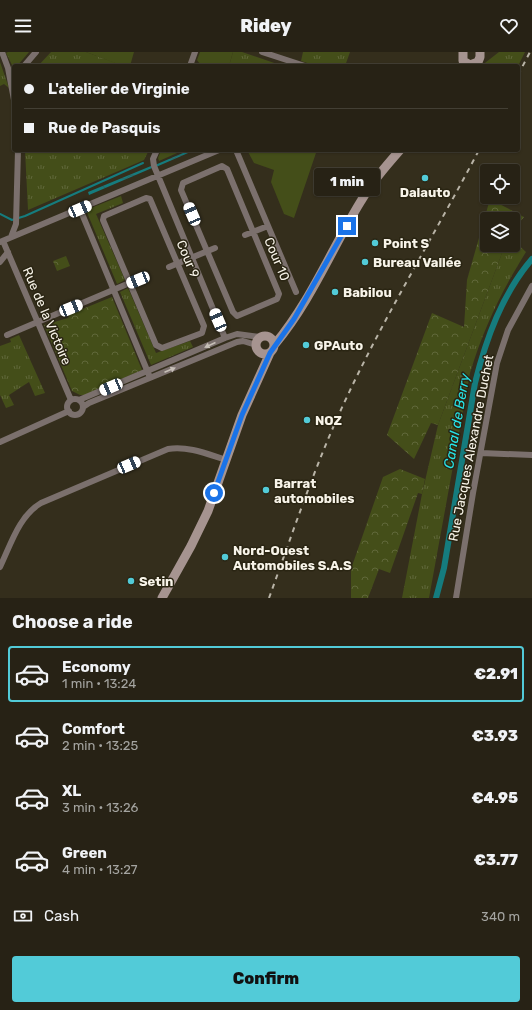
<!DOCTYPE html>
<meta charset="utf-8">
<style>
:root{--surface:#272215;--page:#332f22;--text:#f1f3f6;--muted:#a4a4a0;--line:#433f34;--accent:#52cbd8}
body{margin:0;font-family:Rubik,sans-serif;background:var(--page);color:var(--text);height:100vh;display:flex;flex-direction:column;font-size:15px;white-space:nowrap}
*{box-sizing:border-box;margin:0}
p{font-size:13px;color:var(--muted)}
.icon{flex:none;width:22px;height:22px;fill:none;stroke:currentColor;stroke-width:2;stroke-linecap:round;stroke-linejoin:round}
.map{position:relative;height:546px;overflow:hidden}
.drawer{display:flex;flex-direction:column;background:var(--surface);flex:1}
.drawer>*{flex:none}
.hud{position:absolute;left:12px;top:12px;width:508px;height:88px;border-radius:4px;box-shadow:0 1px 3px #0004,0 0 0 1px var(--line);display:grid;align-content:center;height:88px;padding:0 12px;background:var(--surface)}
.fabs{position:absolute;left:480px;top:112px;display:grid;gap:8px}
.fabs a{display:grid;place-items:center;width:40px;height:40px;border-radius:4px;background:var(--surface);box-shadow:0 1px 3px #0004,0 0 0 1px var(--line);font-size:20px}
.end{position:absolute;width:18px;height:18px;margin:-9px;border:5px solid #1a73e8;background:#fff;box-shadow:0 0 0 2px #fff}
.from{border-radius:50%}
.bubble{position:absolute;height:28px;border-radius:4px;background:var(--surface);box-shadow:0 1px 3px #0004,0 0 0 1px var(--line);font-size:13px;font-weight:800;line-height:28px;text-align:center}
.car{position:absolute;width:12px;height:24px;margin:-12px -6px;border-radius:5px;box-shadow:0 0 3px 1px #0007;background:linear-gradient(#fff 24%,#345 0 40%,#fff 0 76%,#345 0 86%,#fff 0)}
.hud b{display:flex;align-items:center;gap:14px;height:38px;font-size:15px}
.hud b+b{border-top:1px solid var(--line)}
.hud i{width:10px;height:10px;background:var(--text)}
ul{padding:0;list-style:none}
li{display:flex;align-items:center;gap:12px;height:56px;margin:0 8px 6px;padding:0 4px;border:2px solid transparent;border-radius:4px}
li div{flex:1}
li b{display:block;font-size:15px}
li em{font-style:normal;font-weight:800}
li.on{border-color:var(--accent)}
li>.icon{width:36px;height:36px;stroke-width:1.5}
h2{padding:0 12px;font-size:18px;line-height:48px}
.pay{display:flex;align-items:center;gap:10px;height:44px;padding:0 12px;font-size:15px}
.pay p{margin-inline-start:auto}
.button{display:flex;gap:8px;margin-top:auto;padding:8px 12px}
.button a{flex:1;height:46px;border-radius:4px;background:var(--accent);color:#111;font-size:16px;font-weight:800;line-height:46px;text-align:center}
header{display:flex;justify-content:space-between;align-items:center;height:52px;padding:0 12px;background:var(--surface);font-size:18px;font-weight:800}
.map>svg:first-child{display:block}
.grass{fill:url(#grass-tufts)}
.forest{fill:url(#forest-crowns)}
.garden{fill:#444e19}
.water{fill:url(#water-waves)}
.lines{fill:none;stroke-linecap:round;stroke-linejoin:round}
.stream{stroke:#157c7e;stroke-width:2}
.canal{stroke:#157c7e;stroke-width:6}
.minor{stroke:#7b706d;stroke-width:6}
.secondary{stroke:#a69490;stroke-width:9}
.rail{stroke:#b9b4a7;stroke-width:2;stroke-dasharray:5 5;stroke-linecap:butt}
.oneway{fill:#c6bfb7}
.route{stroke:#1a73e8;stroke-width:5}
.poi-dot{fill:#52cbd8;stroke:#2a2513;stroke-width:1.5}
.labels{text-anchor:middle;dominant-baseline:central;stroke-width:3;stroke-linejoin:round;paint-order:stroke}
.poi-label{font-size:13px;font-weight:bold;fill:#f8f4e9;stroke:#2a2513;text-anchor:start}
.street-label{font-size:13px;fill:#f8f4e9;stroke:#2a2513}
.water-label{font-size:14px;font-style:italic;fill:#26e4e8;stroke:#2a2513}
</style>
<header><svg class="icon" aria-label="menu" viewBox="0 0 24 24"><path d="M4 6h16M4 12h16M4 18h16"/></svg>Ridey<svg class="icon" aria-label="heart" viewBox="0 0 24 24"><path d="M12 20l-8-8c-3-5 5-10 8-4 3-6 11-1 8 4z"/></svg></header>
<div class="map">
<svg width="532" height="546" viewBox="0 0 532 546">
<defs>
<pattern id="grass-tufts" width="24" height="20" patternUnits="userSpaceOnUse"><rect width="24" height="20" fill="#444e19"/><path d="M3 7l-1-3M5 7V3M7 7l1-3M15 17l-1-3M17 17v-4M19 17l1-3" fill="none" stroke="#60683a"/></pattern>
<pattern id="forest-crowns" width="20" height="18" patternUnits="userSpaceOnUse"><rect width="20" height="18" fill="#444e19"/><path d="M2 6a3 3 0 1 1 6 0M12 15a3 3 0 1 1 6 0" fill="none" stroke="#60683a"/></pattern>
<pattern id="water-waves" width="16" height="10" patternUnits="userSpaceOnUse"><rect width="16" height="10" fill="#157c7e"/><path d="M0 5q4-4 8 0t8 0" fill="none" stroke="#306262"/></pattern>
</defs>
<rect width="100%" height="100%" fill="#342e1c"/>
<path class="grass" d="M 8,0 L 29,0 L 17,14 L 14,14 L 14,17 L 6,1 Z
M 51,0 L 86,0 L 119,12 L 119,14 L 38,14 Z
M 233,0 L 242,0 L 283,14 L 229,14 Z
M 303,0 L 350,0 L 345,14 L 317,14 L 301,9 Z
M 499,0 L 525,0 L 518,14 L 481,14 Z
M 0,10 L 9,36 L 4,32 L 0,34 Z
M 25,98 L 149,98 L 144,108 L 28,158 Z
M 121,144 L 123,151 L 96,162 L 125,228 L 117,232 L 86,158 Z
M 513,188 L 526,200 C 501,240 484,275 470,321 L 429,546 L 402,546 L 422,442 L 438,373 L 505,193 L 513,193 Z
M 128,236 L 156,301 L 190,289 L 193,295 L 151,313 L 120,240 Z
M 19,283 L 45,341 L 35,344 L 29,330 L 9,343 L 14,353 L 6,356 L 0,343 L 0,294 L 11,290 L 10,287 Z"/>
<path class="forest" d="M 490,147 L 524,165 L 513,178 L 513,167 L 487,167 L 487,193 L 505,193 L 438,373 L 431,371 L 414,407 L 387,383 L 432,261 L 464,275 L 467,228 Z
M 66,204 L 70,214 L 57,219 L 53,209 Z
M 112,245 L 142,318 L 85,343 L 80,343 L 72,339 L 44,273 L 68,266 L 70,262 Z
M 400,417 L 425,427 L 422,442 L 418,441 L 390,521 L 379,517 L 368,546 L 351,546 L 351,517 L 383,425 Z"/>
<path class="garden" d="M 86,0 L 134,0 L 130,14 L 123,14 Z
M 200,0 L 233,0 L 229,14 L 199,14 L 200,12 L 197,8 Z
M 161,98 L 184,98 L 159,109 L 158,106 Z
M 247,98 L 317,98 L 294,166 L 284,162 L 271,130 L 274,118 L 254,111 Z"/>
<path class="water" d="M 190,98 L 195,98 L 156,115 L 155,113 Z
M 151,114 L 152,116 L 89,143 L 88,140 Z"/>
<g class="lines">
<path class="stream" d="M 0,162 L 12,168 L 25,164 L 143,111"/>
<path class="canal" d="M 436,546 L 444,516 L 475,331 C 486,287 502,242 532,207"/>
<path class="minor" d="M 2,0 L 8,16 L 14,48
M 262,0 L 305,14
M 24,14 L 36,0
M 190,14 L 195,0
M 157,98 L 153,107 L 154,114 L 225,286
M 236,98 L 296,240
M 222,114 L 227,117 L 279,242 L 277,247 L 237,264 L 233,260 L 181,138 L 183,131 Z
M 146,146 L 150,147 L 204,274 L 202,281 L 162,296 L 156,293 L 103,168 L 104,164 Z
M 80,157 L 149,323
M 245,183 L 268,174
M 11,185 L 16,172 L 18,98
M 3,189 L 71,348
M 0,190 L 219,98
M 0,210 L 8,200
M 169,215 L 215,196
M 7,283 L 146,224
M67 355a8 8 0 1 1 16 0a8 8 0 1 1-16 0Z
M 79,348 L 225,286 L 237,282 L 260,285
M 83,355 L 89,351 L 237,290 L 243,289 L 256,293
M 0,390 L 69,359
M 481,401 L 532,403
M 0,515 C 11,492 19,464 41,451 L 168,397 C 189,394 207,402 226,408
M 456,546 L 473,441 L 497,311 L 508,278 L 532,234"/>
<path class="secondary" d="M 463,0 L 463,9 L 470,13 L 478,10 L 480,5 L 480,0
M256 293a9 9 0 1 1 18 0a9 9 0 1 1-18 0Z
M 275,292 C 311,249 332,196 361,149 C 372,130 386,114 400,98
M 162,546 L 191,494 L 208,459 L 242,363 L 270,301"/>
<path class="rail" d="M 518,23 L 530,0
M 269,546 C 293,480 315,413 345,349 C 385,263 435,182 479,98"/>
</g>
<defs><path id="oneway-solid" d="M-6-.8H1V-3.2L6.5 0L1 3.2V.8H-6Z"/></defs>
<g class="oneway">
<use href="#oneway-solid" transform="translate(210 293) rotate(156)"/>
<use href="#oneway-solid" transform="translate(170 318) rotate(-23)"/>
</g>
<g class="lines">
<path class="route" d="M 214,441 L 242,363 L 270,301 L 294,267 L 347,174"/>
</g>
<g class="poi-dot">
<circle cx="425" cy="126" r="4"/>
<circle cx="375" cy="191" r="4"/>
<circle cx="365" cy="210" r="4"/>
<circle cx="335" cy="240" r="4"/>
<circle cx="306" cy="293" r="4"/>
<circle cx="307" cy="368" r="4"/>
<circle cx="266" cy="438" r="4"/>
<circle cx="225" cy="505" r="4"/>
<circle cx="131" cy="529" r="4"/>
</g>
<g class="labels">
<g class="poi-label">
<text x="425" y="140" text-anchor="middle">Dalauto</text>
<text x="383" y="191">Point S</text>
<text x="373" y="210">Bureau Vallée</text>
<text x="343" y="240">Babilou</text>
<text x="314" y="293">GPAuto</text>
<text x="315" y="368">NOZ</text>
<text x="274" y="431">Barrat<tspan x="274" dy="15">automobiles</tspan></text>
<text x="233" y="498">Nord-Ouest<tspan x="233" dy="15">Automobiles S.A.S</tspan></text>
<text x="139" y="529">Setin</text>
</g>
<g class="street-label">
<text transform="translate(188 207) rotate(67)">Cour 9</text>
<text transform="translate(277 207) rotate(67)">Cour 10</text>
<text transform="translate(47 264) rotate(67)">Rue de la Victoire</text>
<text transform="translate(471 396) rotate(-79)">Rue Jacques Alexandre Duchet</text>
</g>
<g class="water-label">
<text transform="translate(457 369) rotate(-80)">Canal de Berry</text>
</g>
</g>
</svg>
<div class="fabs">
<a><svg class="icon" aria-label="locate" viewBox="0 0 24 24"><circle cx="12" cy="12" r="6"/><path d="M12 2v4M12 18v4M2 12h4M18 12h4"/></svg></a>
<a><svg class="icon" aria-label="layers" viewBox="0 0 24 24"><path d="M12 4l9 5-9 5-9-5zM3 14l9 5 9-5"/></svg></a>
</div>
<i class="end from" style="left:214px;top:441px"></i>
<i class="end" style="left:347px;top:174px"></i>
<div class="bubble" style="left:314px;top:116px;width:66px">1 min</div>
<i class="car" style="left:80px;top:157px;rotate:67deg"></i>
<i class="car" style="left:192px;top:162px;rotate:337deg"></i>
<i class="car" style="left:138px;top:228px;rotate:248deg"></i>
<i class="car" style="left:71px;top:256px;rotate:68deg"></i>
<i class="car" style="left:218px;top:268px;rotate:337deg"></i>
<i class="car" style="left:111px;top:335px;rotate:247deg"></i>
<i class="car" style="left:129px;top:413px;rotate:67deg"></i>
<div class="hud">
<b><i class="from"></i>L'atelier de Virginie</b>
<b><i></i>Rue de Pasquis</b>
</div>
</div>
<section class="drawer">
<h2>Choose a ride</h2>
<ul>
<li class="on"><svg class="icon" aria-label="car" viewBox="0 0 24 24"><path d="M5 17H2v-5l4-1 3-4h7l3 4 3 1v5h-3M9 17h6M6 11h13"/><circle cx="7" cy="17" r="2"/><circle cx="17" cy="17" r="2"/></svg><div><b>Economy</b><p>1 min · 13:24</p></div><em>€2.91</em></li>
<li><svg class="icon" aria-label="car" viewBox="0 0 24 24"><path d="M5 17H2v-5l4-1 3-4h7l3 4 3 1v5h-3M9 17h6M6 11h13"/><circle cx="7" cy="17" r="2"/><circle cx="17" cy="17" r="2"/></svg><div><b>Comfort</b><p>2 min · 13:25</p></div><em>€3.93</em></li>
<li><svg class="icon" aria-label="car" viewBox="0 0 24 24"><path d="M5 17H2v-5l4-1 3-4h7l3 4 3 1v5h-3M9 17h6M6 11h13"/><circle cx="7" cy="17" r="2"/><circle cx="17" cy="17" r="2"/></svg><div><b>XL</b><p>3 min · 13:26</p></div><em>€4.95</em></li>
<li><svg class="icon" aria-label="car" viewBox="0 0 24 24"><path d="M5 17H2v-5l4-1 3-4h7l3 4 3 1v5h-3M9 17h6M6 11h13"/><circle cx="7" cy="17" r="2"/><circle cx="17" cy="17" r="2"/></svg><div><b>Green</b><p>4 min · 13:27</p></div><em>€3.77</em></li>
</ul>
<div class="pay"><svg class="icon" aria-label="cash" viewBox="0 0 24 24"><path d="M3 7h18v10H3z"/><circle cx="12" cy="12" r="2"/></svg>Cash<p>340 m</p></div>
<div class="button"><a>Confirm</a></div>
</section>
